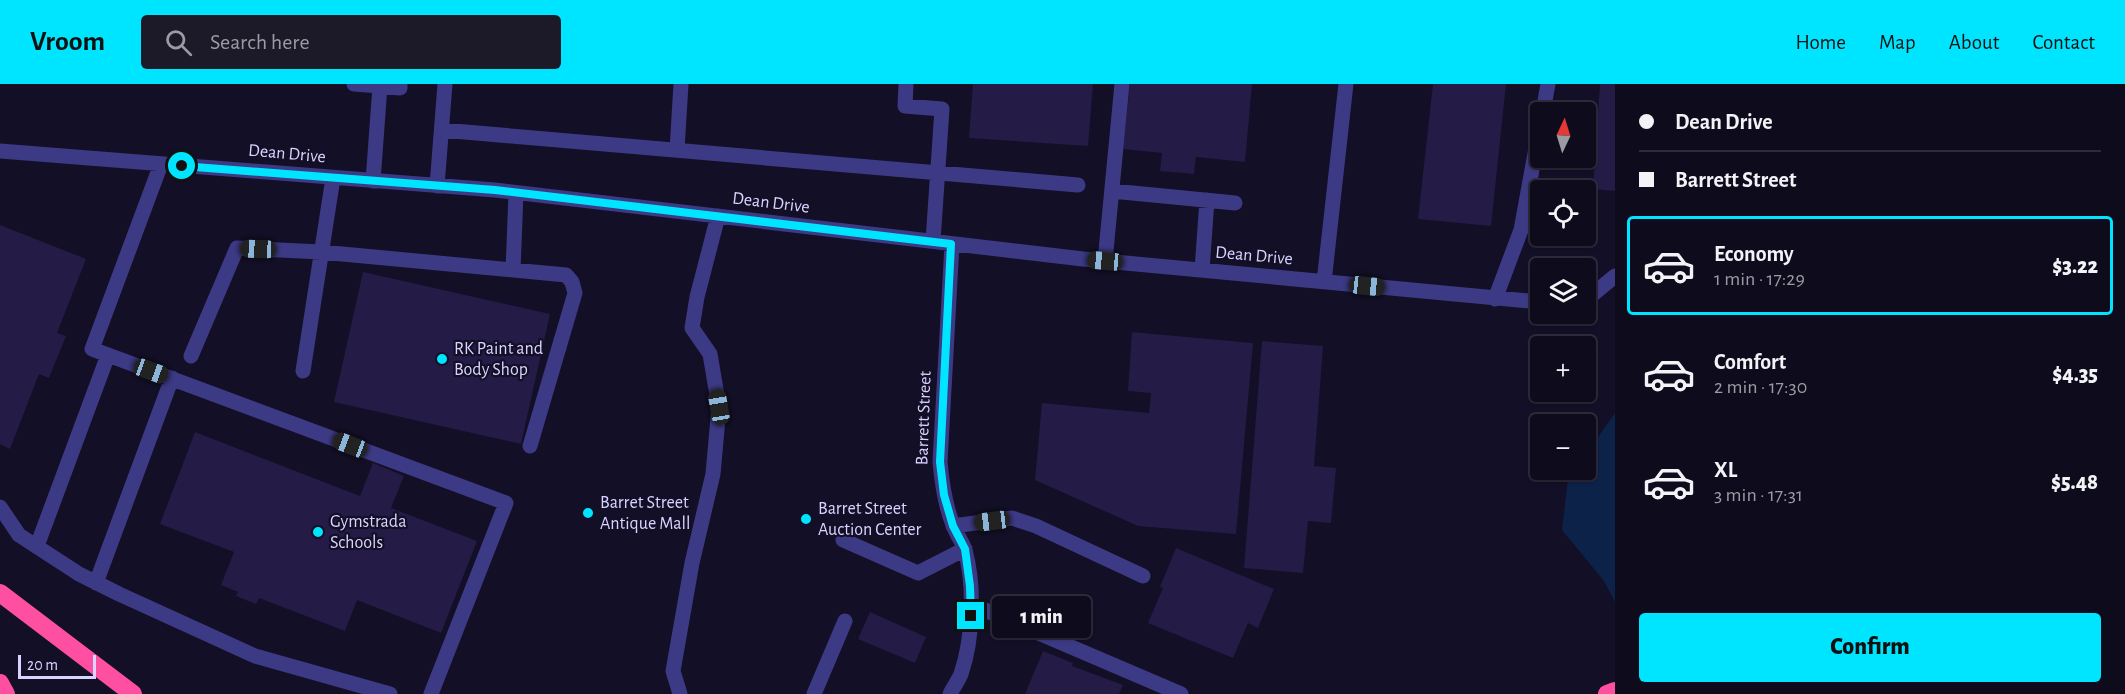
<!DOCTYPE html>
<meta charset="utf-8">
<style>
:root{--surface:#0e0b1c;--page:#1c1929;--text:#f1f3f6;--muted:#9b9ba3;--line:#2e2b3b;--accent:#00e5ff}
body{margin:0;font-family:"Alegreya Sans",sans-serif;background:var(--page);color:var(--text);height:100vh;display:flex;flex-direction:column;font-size:22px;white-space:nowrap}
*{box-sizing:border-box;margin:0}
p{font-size:20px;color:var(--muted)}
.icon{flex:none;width:33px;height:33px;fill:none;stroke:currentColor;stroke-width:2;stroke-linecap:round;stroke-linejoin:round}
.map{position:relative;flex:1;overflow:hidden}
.details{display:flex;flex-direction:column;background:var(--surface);width:510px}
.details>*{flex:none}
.hud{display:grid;align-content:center;height:132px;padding:0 24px;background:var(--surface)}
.needle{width:39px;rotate:4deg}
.buttons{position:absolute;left:1530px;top:18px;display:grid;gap:12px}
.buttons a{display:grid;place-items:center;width:66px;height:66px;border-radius:6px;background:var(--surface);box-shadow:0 2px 4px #0004,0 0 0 2px var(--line);font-size:30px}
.scale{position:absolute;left:18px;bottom:15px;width:78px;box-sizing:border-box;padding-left:6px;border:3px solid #d9d4ff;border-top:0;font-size:16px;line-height:21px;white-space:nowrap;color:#d9d4ff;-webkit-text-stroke:4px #130f26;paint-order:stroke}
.end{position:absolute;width:27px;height:27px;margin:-14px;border:8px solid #00e5ff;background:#111;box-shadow:0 0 0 3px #111}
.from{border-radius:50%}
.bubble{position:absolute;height:42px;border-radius:6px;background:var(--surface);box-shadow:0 2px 4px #0004,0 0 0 2px var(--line);font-size:20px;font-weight:800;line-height:42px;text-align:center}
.car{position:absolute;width:18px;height:36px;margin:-18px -9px;border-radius:8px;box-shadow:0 0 4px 2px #0007;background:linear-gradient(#222 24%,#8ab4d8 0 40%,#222 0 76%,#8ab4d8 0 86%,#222 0)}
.hud b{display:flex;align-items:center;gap:21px;height:57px;font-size:22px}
.hud b+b{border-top:2px solid var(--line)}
.hud i{width:15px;height:15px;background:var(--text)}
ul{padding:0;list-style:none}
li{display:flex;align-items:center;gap:18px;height:99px;margin:0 12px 9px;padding:0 12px;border:3px solid transparent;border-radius:6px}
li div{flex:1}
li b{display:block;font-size:22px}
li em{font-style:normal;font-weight:800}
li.active{border-color:var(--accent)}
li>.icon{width:54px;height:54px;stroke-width:1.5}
.primary-button{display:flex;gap:12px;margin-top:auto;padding:12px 24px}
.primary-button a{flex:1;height:69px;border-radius:6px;background:var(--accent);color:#111;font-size:24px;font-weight:800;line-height:69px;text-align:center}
header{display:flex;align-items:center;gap:36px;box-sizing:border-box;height:84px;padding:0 30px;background:var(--accent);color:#111}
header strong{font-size:28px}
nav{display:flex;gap:33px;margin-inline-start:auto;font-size:21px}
.search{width:420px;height:54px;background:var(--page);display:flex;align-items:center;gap:15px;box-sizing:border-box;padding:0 21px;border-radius:6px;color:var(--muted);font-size:22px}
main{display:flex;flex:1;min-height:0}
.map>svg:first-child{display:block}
.water{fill:#0c2248}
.building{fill:#241b47}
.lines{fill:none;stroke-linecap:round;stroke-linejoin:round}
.minor{stroke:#3d3a85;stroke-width:15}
.highway{stroke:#ff4fa3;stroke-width:18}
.route{stroke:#00e5ff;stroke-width:8}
.poi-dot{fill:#00e5ff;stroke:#130f26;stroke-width:2}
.labels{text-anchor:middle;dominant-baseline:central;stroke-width:4.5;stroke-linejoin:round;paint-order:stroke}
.street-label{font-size:18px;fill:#d9d4ff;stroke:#130f26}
.poi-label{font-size:18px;fill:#d9d4ff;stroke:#130f26;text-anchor:start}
</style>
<header>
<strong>Vroom</strong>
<div class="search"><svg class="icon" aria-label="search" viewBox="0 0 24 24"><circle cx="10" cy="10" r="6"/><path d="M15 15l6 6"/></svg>Search here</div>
<nav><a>Home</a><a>Map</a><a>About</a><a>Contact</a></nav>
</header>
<main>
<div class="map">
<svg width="1615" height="610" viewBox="0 0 1615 610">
<rect width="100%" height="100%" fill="#130f26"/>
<path class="water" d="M 1615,329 L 1615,518 L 1604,497 L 1562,446 L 1568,394 L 1574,386 L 1586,386 L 1586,370 Z"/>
<path class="building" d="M 973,0 L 1093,0 L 1088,62 L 969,54 Z
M 1130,0 L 1252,0 L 1245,78 L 1196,73 L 1194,90 L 1160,87 L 1162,69 L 1123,65 Z
M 1433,0 L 1506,0 L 1491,142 L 1418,135 Z
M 1600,0 L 1615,0 L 1615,107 L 1593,105 Z
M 0,141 L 86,175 L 57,249 L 66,252 L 49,294 L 39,290 L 10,365 L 0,360 Z
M 363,188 L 550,230 L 521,360 L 334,318 Z
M 1132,248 L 1253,259 L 1236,450 L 1138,442 L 1035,396 L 1042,319 L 1149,329 L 1151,309 L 1128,307 Z
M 1262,257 L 1323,262 L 1314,382 L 1336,384 L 1331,439 L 1308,437 L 1303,489 L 1244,484 Z
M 195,348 L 360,412 L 373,379 L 404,392 L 391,424 L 477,457 L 441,549 L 357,516 L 345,547 L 259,514 L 256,520 L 236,512 L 238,508 L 221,501 L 234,468 L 160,440 Z
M 1176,464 L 1274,505 L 1258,544 L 1248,539 L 1233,574 L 1148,539 L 1163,504 L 1160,503 Z
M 870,528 L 926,553 L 915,579 L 858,555 Z
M 1043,567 L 1073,579 L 1072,582 L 1123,601 L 1119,610 L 1025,610 Z"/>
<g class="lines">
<path class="minor" d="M 354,0 L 380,2
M 906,0 L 905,22 L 942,25 L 933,157
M 1543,28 L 1548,0
M 442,46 L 1078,101
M 677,66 L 681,0
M 0,67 L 495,106 L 1083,175 L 1540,218
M 161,80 L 92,265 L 506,419 L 431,610
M 373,97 L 380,2 L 400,4 L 400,0
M 437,102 L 445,0
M 1112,107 L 1235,119
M 1105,177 L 1122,0
M 513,186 L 516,109
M 1202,186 L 1207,116
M 1324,198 L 1346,0
M 1495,215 L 1521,146 L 1540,42
M 1586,216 L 1615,192
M 191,272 L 237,164 L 321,168 L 566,191 L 572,198 L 575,209 L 530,362
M 303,287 L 333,94
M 0,423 L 19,451 L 79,490 L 119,510 L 255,572 L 390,610
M 953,442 L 1012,434 L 1036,442 L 1143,492
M 843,456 L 918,489 L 965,465
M 37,462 L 108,271
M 96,499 L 172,294
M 971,520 L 1181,610
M 680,610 L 673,587 L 692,479 L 713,390 L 719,323 L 710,270 L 692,244 L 697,213 L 718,132
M 814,610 L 845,537
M 950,610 C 953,604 958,597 961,590 C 973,555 975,502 965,466 C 962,457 956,450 953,441 C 945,421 942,400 940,378 L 952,160"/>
<path class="highway" d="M 0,509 L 133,610
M 0,599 L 6,610
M 1607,610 L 1615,607"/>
</g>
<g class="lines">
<path class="route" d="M 182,82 L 495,106 L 951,160 L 940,378 L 944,411 L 953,442 L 965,465 L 970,502 L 971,532"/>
</g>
<g class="poi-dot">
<circle cx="442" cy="275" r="6"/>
<circle cx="588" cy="429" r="6"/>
<circle cx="806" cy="435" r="6"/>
<circle cx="318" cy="448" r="6"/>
</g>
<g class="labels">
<g class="street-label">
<text transform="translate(287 70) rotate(5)">Dean Drive</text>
<text transform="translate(771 119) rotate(7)">Dean Drive</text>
<text transform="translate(1254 172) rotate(5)">Dean Drive</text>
<text transform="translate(924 334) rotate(-88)">Barrett Street</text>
</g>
<g class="poi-label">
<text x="454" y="265">RK Paint and<tspan x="454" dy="21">Body Shop</tspan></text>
<text x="600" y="419">Barret Street<tspan x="600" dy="21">Antique Mall</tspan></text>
<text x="818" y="425">Barret Street<tspan x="818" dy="21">Auction Center</tspan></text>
<text x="330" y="438">Gymstrada<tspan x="330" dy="21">Schools</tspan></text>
</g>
</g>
</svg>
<div class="buttons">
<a><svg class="needle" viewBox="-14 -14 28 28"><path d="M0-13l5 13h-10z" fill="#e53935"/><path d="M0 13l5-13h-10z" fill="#9b9ba3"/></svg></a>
<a><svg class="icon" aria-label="locate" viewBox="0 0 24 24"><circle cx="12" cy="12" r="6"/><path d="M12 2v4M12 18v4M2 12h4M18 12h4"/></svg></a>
<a><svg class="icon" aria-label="layers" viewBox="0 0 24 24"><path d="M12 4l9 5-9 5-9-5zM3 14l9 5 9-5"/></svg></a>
<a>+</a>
<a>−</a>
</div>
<div class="scale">20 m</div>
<i class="end from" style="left:182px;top:82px"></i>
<i class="end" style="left:971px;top:532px"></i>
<div class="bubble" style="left:992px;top:512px;width:99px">1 min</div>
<i class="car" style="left:258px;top:165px;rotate:272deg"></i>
<i class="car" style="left:1105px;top:177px;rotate:275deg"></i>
<i class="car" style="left:1367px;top:202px;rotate:96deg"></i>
<i class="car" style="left:151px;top:287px;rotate:110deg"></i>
<i class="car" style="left:719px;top:323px;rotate:350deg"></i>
<i class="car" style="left:350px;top:361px;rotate:291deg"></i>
<i class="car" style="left:992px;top:437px;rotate:263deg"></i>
</div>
<section class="details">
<div class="hud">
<b><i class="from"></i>Dean Drive</b>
<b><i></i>Barrett Street</b>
</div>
<ul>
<li class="active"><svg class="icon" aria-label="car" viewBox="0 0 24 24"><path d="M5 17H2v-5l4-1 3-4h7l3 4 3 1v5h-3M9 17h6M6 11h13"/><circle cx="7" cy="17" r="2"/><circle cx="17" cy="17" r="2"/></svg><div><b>Economy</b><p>1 min · 17:29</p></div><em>$3.22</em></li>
<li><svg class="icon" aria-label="car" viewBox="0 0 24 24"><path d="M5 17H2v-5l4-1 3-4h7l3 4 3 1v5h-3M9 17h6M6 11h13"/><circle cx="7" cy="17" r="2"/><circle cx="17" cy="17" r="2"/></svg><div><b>Comfort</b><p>2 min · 17:30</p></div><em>$4.35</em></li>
<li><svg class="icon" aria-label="car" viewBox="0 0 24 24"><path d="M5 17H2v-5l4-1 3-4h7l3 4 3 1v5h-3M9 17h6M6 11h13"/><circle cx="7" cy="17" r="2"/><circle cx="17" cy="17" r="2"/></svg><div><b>XL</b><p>3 min · 17:31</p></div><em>$5.48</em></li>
</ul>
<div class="primary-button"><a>Confirm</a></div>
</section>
</main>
